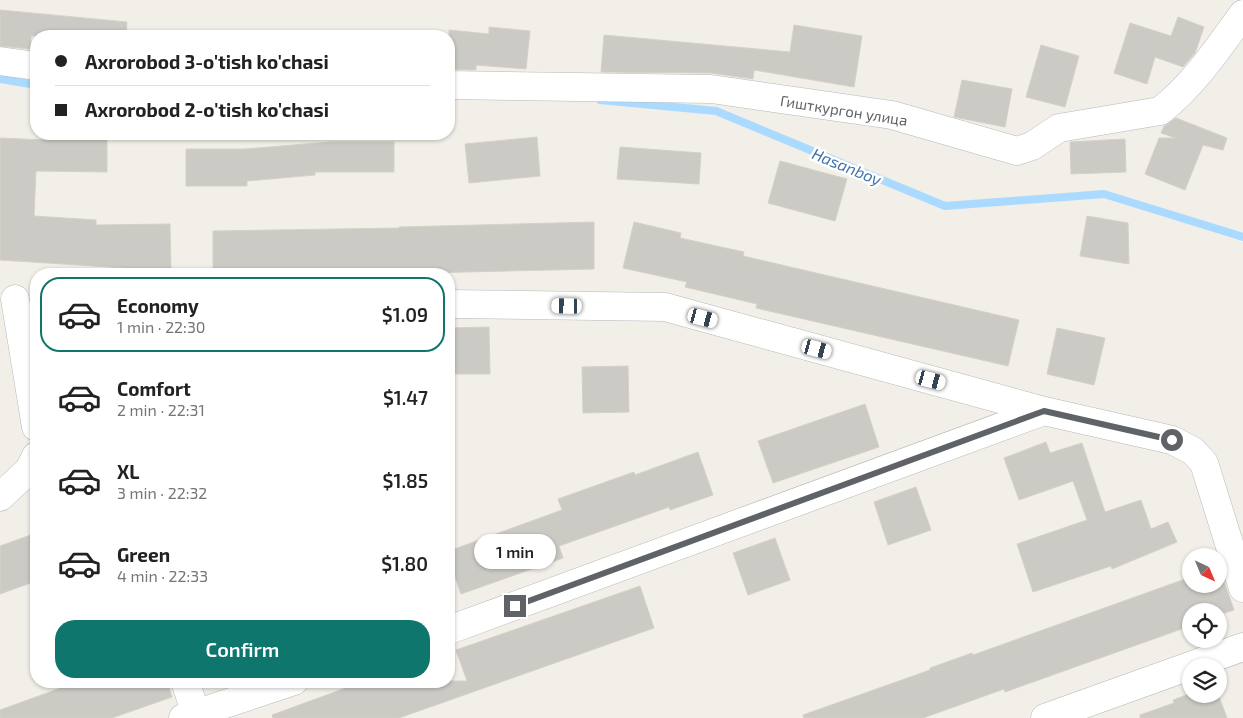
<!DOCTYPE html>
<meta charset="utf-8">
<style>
:root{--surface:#fff;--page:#f2f2f2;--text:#222;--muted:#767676;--line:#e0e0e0;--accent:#0f766e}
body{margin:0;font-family:"Exo 2",sans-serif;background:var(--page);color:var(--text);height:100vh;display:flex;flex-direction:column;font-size:19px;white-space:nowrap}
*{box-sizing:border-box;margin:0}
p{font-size:16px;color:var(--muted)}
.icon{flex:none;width:28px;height:28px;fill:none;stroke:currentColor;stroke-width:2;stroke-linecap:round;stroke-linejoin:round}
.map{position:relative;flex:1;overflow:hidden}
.side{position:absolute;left:30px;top:268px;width:425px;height:420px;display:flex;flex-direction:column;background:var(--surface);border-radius:20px;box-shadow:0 1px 4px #0004}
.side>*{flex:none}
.hud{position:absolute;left:30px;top:30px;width:425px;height:110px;border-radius:20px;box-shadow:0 1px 4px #0004;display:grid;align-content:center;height:110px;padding:0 25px;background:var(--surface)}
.needle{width:32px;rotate:136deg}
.controls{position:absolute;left:1182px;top:548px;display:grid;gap:10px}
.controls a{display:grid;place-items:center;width:45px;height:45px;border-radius:50%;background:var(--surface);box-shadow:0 1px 4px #0004;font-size:25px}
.end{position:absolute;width:22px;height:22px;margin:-11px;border:6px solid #5f6368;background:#fff;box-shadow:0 0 0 2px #fff}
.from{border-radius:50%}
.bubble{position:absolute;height:35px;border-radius:18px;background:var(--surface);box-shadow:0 1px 4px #0004;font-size:16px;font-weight:600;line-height:35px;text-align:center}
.car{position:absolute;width:15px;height:30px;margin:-15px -8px;border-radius:6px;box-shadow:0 0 4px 1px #0007;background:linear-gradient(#fff 24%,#345 0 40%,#fff 0 76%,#345 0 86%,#fff 0)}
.hud b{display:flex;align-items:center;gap:18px;height:48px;font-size:19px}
.hud b+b{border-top:1px solid var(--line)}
.hud i{width:12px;height:12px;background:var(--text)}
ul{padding:9px 0 0;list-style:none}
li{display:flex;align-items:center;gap:15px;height:75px;margin:0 10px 8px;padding:0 15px;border:2px solid transparent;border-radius:20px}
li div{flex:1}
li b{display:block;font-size:19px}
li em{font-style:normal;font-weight:600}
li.active{border-color:var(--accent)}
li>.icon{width:45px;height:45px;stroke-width:1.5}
.button{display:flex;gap:10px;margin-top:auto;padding:10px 25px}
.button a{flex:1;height:58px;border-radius:20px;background:var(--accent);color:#fff;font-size:20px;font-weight:600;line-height:58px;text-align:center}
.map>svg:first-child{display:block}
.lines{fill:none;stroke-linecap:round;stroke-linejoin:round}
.stream{stroke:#aadaff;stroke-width:8}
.building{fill:#cccac5;stroke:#d6d1c6}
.minor-casing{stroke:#b5b8bc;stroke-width:29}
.minor{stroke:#fff;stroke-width:28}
.route{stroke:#5f6368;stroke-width:6}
.labels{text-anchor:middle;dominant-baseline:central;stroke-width:5;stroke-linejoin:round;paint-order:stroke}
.street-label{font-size:15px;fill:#5f6368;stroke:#fff}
.water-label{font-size:16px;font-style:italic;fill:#4174aa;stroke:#fff}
</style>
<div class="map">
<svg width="1243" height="718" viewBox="0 0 1243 718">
<rect width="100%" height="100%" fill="#f1efe8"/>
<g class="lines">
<path class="stream" d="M 0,79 L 36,85
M 600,100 L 716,111 L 945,206 L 1104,194 L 1243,237"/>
</g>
<path class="building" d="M 0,10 L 127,22 L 126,36 L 31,36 L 30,49 L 0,46 Z
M 1178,17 L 1204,27 L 1195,53 L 1183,67 L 1155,57 L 1147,84 L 1114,73 L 1130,23 L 1171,36 Z
M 794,25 L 862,36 L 854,87 L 754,70 L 753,79 L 711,73 L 601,72 L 604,35 L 790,52 Z
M 489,27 L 530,31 L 526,69 L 476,65 L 476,70 L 449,69 L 449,30 L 489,34 Z
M 1041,45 L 1079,56 L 1065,107 L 1026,97 Z
M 962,80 L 1012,89 L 1005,127 L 954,117 Z
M 1176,118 L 1227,138 L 1223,150 L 1203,145 L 1185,190 L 1145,174 L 1159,138 L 1176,138 L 1161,133 L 1164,126 Z
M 45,134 L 107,134 L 107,172 L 36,171 L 34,216 L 96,220 L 96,225 L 170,224 L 171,270 L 125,271 L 125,268 L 0,260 L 0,138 L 45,140 Z
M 537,137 L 540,176 L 469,183 L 465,144 Z
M 1125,139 L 1126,172 L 1071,174 L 1070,142 Z
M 330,142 L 394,142 L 394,172 L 315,172 L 315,175 L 247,181 L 247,186 L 186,186 L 186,149 L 245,149 Z
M 620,147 L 701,153 L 699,184 L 617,179 Z
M 780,161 L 847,179 L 835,221 L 768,203 Z
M 1087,216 L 1128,223 L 1129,264 L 1080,256 Z
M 594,222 L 594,269 L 380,274 L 213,274 L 213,231 L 399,228 L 399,227 Z
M 634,222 L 681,233 L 680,238 L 744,252 L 743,256 L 1019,320 L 1008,366 L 756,308 L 757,304 L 685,287 L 687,282 L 623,268 Z
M 489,327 L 490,374 L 449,374 L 449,328 Z
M 1057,328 L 1105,338 L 1094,385 L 1047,374 Z
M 628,366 L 629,412 L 583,413 L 582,367 Z
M 865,404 L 879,447 L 773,483 L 758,441 Z
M 1046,442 L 1050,453 L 1082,443 L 1105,512 L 1141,500 L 1151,529 L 1168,522 L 1177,542 L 1112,569 L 1111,566 L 1033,592 L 1017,544 L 1087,520 L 1073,481 L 1019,500 L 1004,458 Z
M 698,452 L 713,495 L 670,510 L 669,507 L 559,546 L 563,558 L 461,594 L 449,559 L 449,551 L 562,510 L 558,499 L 634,472 L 635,475 Z
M 916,487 L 931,530 L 888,545 L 874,502 Z
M 36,533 L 36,581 L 0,594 L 0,546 Z
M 775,538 L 790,580 L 748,595 L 733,553 Z
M 1219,567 L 1234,610 L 1219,615 L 1219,611 L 1191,611 L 1191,624 L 1187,627 L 1005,692 L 1004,689 L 923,718 L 804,718 L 803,715 L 930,670 L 930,668 L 972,653 L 973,655 L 1191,577 L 1191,584 L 1219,584 Z
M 640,586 L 654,628 L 399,718 L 273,718 L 272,715 L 365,681 L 467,681 L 456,650 Z
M 80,681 L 167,681 L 172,697 L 112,718 L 0,718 L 0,710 Z
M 1189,694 L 1218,694 L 1227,718 L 1140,718 L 1140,715 L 1174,703 L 1173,700 Z"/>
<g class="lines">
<g class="minor-casing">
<path id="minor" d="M 0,61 L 36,66
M 449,85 L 711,89 L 892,115 L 1017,151 L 1032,146 L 1059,128 L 1160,111 C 1193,86 1219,47 1243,14
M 15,299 L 36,427
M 449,304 L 665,307 L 1044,411 L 1172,440 L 1193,451 L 1204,463 L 1243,588
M 0,497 L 29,470 L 36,456
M 449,630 L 1044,411
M 185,681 L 196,714
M 183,718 L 294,681
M 1045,718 L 1243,647"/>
</g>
<use href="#minor" class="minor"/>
</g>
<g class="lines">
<path class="route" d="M 515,606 L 1044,411 L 1172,440"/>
</g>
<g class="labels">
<g class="street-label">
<text transform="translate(844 110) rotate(9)">Гишткургон улица</text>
</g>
<g class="water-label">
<text transform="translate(847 166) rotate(22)">Hasanboy</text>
</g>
</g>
</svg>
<div class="controls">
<a><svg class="needle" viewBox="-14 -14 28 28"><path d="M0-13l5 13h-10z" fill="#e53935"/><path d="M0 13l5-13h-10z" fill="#767676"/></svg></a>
<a><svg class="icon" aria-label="locate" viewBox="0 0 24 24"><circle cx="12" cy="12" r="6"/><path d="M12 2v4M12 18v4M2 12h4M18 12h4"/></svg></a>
<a><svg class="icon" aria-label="layers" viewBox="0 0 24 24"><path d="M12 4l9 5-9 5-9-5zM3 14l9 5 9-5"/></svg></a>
</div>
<i class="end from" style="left:1172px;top:440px"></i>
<i class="end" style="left:515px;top:606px"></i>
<div class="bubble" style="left:474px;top:534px;width:82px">1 min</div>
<i class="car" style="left:567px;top:306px;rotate:271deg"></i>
<i class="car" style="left:703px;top:318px;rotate:105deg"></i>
<i class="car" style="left:817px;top:349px;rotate:105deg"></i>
<i class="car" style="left:931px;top:380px;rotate:105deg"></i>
<div class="hud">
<b><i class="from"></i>Axrorobod 3-o'tish ko'chasi</b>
<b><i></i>Axrorobod 2-o'tish ko'chasi</b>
</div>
<section class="side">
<ul>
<li class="active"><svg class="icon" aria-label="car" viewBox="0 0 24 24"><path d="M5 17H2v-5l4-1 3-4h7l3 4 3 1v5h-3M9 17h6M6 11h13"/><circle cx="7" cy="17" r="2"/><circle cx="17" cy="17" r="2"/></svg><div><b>Economy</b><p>1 min · 22:30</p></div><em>$1.09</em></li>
<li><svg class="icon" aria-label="car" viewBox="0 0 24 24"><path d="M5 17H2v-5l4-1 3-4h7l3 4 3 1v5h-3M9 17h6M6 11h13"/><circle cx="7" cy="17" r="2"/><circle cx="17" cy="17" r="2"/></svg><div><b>Comfort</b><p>2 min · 22:31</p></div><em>$1.47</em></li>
<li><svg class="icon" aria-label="car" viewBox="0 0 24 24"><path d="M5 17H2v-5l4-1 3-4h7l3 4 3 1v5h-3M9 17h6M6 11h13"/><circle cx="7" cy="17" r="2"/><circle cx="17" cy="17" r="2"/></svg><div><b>XL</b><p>3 min · 22:32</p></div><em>$1.85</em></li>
<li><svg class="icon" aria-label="car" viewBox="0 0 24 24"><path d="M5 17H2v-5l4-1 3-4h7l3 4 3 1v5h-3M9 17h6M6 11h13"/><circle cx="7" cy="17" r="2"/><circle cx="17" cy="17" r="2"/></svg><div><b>Green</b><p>4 min · 22:33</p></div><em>$1.80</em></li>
</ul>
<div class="button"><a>Confirm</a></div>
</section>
</div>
